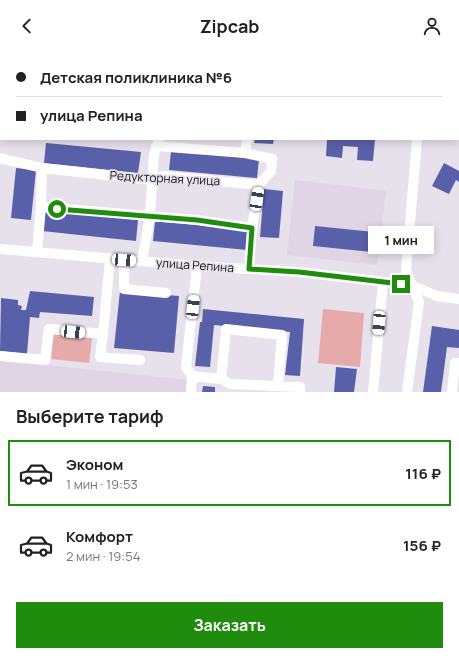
<!DOCTYPE html>
<html lang="ru">
<meta charset="utf-8">
<style>
:root{--surface:#fff;--page:#f6f6f6;--text:#222;--muted:#767676;--line:#e0e0e0;--accent:#208c0e}
body{margin:0;font-family:Manrope,sans-serif;background:var(--page);color:var(--text);height:100vh;display:flex;flex-direction:column;font-size:15px;white-space:nowrap}
*{box-sizing:border-box;margin:0}
p{font-size:13px;color:var(--muted)}
.icon{flex:none;width:22px;height:22px;fill:none;stroke:currentColor;stroke-width:2;stroke-linecap:round;stroke-linejoin:round}
.map{position:relative;height:340px;overflow:hidden}
.details{display:flex;flex-direction:column;background:var(--surface);flex:1}
.details>*{flex:none}
.hud{position:absolute;left:0px;top:0px;width:459px;height:88px;box-shadow:0 2px 10px #0003;display:grid;align-content:center;height:88px;padding:0 16px;background:var(--surface)}
.end{position:absolute;width:18px;height:18px;margin:-9px;border:5px solid #208c0e;background:#fff;box-shadow:0 0 0 2px #fff}
.from{border-radius:50%}
.bubble{position:absolute;height:28px;border-radius:0px;background:var(--surface);box-shadow:0 2px 10px #0003;font-size:13px;font-weight:700;line-height:28px;text-align:center}
.car{position:absolute;width:12px;height:24px;margin:-12px -6px;border-radius:5px;box-shadow:0 0 3px 1px #0007;background:linear-gradient(#fff 24%,#345 0 40%,#fff 0 76%,#345 0 86%,#fff 0)}
.hud b{display:flex;align-items:center;gap:14px;height:38px;font-size:15px}
.hud b+b{border-top:1px solid var(--line)}
.hud i{width:10px;height:10px;background:var(--text)}
ul{padding:0;list-style:none}
li{display:flex;align-items:center;gap:12px;height:66px;margin:0 8px 6px;padding:0 8px;border:2px solid transparent;border-radius:0px}
li div{flex:1}
li b{display:block;font-size:15px}
li em{font-style:normal;font-weight:700}
li.on{border-color:var(--accent)}
li>.icon{width:36px;height:36px;stroke-width:1.5}
h2{padding:0 16px;font-size:18px;line-height:48px}
.button{display:flex;gap:8px;margin-top:auto;padding:8px 16px}
.button a{flex:1;height:46px;border-radius:0px;background:var(--accent);color:#fff;font-size:16px;font-weight:700;line-height:46px;text-align:center}
header{display:flex;justify-content:space-between;align-items:center;height:52px;padding:0 16px;background:var(--surface);font-size:18px;font-weight:700}
.map>svg:first-child{display:block}
.built{fill:#dfd5e5}
.green{fill:#e6aaaa}
.building{fill:#5960aa}
.lines{fill:none;stroke-linecap:round;stroke-linejoin:round}
.minor{stroke:#fff;stroke-width:10}
.route{stroke:#208c0e;stroke-width:5}
.labels{text-anchor:middle;dominant-baseline:central;stroke-width:3.5;stroke-linejoin:round;paint-order:stroke}
.street-label{font-size:12px;fill:#161417;stroke:#e7e1eb}
</style>
<header><svg class="icon" aria-label="back" viewBox="0 0 24 24"><path d="M15 5l-7 7 7 7"/></svg>Zipcab<svg class="icon" aria-label="person" viewBox="0 0 24 24"><circle cx="12" cy="8" r="4"/><path d="M4 21q1-7 8-7t8 7"/></svg></header>
<div class="map">
<svg width="459" height="340" viewBox="0 0 459 340">
<rect width="100%" height="100%" fill="#e7e1eb"/>
<path class="built" d="M 303,0 L 401,0 L 303,1 Z
M 295,128 L 386,139 L 377,213 L 287,203 Z
M 0,308 L 188,328 L 186,340 L 0,340 Z"/>
<path class="green" d="M 323,257 L 364,261 L 360,315 L 318,311 Z
M 54,281 L 92,286 L 89,311 L 51,307 Z"/>
<path class="building" d="M 255,87 L 274,87 L 273,92 L 254,91 Z
M 327,87 L 375,87 L 373,109 L 357,108 L 358,95 L 343,94 L 342,106 L 326,104 Z
M 46,91 L 141,100 L 138,121 L 44,111 Z
M 171,99 L 259,107 L 257,126 L 169,118 Z
M 444,111 L 459,119 L 459,130 L 456,128 L 449,142 L 432,134 Z
M 16,116 L 36,118 L 31,168 L 11,166 Z
M 264,137 L 283,139 L 279,186 L 260,185 Z
M 44,158 L 138,168 L 136,189 L 42,179 Z
M 155,169 L 249,178 L 247,198 L 153,189 Z
M 315,174 L 374,180 L 372,200 L 313,194 Z
M 30,239 L 94,245 L 92,264 L 40,260 L 39,266 L 30,265 L 27,302 L 0,299 L 1,246 L 18,248 L 18,253 L 22,254 L 21,258 L 26,258 Z
M 120,239 L 179,244 L 174,301 L 114,296 Z
M 203,257 L 304,267 L 300,324 L 285,323 L 290,280 L 214,273 L 210,315 L 195,314 L 200,270 L 202,270 Z
M 432,274 L 459,278 L 459,296 L 447,295 L 441,340 L 423,340 Z
M 336,315 L 357,317 L 354,340 L 334,340 Z
M 203,334 L 215,335 L 215,340 L 202,340 Z"/>
<g class="lines">
<path class="minor" d="M 182,0 L 192,1
M 119,1 L 119,0
M 424,1 L 424,0
M 0,2 L 1,2
M 0,27 L 1,16
M 247,87 L 245,101 L 272,107 L 271,119 L 259,133 L 252,176 L 249,217
M 156,94 L 245,101
M 0,106 L 42,116 L 152,128 L 164,124 L 259,133
M 42,116 L 41,155 L 197,168 L 252,176
M 0,197 L 197,214 L 299,220 L 411,233 L 437,244 L 459,247
M 37,200 L 41,155
M 124,208 L 124,237 L 166,241
M 142,209 L 150,164 L 154,102 L 159,87
M 103,282 L 100,305 L 140,308
M 0,304 L 45,308 L 49,277 L 103,282 L 110,207
M 192,324 L 221,327 L 230,332 L 300,335 L 300,340
M 221,327 L 226,277 L 282,283 L 278,334
M 191,340 L 192,324 L 186,315 L 197,214
M 373,340 L 383,230
M 407,340 L 419,250 L 406,219 L 417,87
M 452,340 L 455,311 L 459,311"/>
</g>
<g class="lines">
<path class="route" d="M 57,157 L 197,168 L 252,176 L 249,217 L 299,220 L 401,232"/>
</g>
<g class="labels">
<g class="street-label">
<text transform="translate(165 126) rotate(3)">Редукторная улица</text>
<text transform="translate(195 213) rotate(4)">улица Репина</text>
</g>
</g>
</svg>
<i class="end from" style="left:57px;top:157px"></i>
<i class="end" style="left:401px;top:232px"></i>
<div class="bubble" style="left:368px;top:174px;width:66px">1 мин</div>
<i class="car" style="left:257px;top:147px;rotate:9deg"></i>
<i class="car" style="left:124px;top:208px;rotate:94deg"></i>
<i class="car" style="left:193px;top:255px;rotate:6deg"></i>
<i class="car" style="left:379px;top:271px;rotate:185deg"></i>
<i class="car" style="left:73px;top:280px;rotate:96deg"></i>
<div class="hud">
<b><i class="from"></i>Детская поликлиника №6</b>
<b><i></i>улица Репина</b>
</div>
</div>
<section class="details">
<h2>Выберите тариф</h2>
<ul>
<li class="on"><svg class="icon" aria-label="car" viewBox="0 0 24 24"><path d="M5 17H2v-5l4-1 3-4h7l3 4 3 1v5h-3M9 17h6M6 11h13"/><circle cx="7" cy="17" r="2"/><circle cx="17" cy="17" r="2"/></svg><div><b>Эконом</b><p>1 мин · 19:53</p></div><em>116 ₽</em></li>
<li><svg class="icon" aria-label="car" viewBox="0 0 24 24"><path d="M5 17H2v-5l4-1 3-4h7l3 4 3 1v5h-3M9 17h6M6 11h13"/><circle cx="7" cy="17" r="2"/><circle cx="17" cy="17" r="2"/></svg><div><b>Комфорт</b><p>2 мин · 19:54</p></div><em>156 ₽</em></li>
</ul>
<div class="button"><a>Заказать</a></div>
</section>
